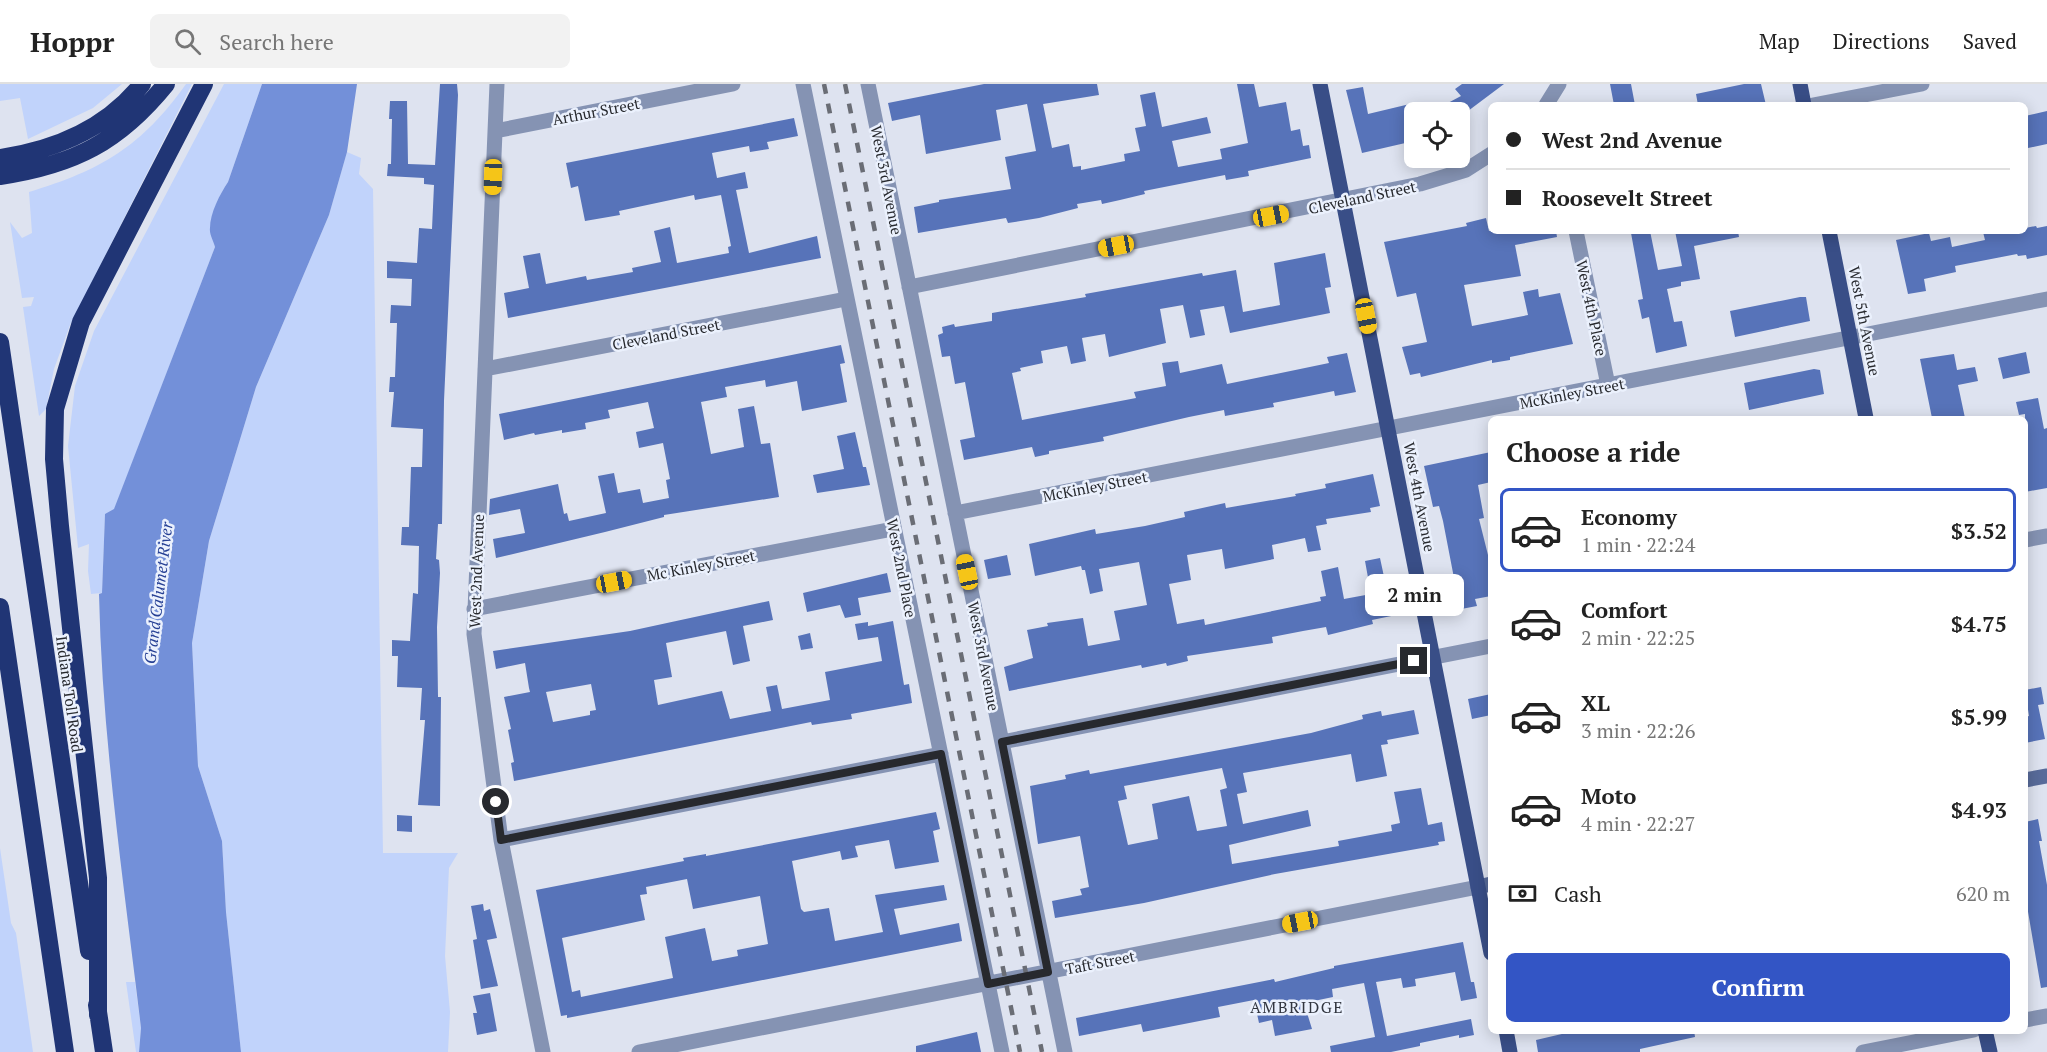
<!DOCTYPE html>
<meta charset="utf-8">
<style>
:root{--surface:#fff;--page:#f2f2f2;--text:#222;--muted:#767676;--line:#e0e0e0;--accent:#3355c5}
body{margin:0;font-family:"PT Serif",serif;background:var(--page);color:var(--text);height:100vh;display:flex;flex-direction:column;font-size:22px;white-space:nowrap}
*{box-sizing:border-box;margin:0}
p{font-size:20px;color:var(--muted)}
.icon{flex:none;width:33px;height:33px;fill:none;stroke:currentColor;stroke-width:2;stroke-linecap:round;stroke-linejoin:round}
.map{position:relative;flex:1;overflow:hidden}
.panel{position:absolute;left:1488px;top:332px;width:540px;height:618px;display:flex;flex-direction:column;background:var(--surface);border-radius:9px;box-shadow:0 3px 15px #0003}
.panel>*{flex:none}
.hud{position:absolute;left:1488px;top:18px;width:540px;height:132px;border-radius:9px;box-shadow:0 3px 15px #0003;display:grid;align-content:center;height:132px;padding:0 18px;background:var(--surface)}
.tools{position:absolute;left:1404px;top:18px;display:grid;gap:12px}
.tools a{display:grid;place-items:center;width:66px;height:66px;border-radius:9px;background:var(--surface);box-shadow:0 3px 15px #0003;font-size:30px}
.end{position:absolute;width:27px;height:27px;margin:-14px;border:8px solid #27292e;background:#fff;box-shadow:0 0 0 3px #fff}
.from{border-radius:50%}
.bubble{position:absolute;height:42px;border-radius:9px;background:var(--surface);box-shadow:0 3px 15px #0003;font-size:20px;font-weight:600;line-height:42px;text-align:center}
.car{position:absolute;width:18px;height:36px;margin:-18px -9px;border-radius:8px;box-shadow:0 0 4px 2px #0007;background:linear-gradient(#f5c518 24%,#345 0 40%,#f5c518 0 76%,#345 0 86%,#f5c518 0)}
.hud b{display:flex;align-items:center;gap:21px;height:57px;font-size:22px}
.hud b+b{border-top:2px solid var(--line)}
.hud i{width:15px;height:15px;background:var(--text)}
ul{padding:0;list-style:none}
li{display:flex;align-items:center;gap:18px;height:84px;margin:0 12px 9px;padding:0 6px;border:3px solid transparent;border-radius:9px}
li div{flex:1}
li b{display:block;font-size:22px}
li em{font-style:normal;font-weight:600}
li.current{border-color:var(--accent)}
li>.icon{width:54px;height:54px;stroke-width:1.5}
h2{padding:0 18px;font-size:27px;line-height:72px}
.pay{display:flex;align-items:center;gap:15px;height:66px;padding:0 18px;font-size:22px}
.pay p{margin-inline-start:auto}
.primary-button{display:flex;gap:12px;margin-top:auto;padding:12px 18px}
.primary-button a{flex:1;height:69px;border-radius:9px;background:var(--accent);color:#fff;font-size:24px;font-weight:600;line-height:69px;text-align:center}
header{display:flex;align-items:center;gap:36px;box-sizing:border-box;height:84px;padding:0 30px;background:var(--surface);border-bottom:2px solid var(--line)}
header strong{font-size:28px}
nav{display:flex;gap:33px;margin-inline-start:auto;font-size:21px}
.search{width:420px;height:54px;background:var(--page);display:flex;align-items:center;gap:15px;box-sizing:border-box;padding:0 21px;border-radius:9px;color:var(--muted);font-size:22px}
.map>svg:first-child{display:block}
.green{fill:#c1d3fb}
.water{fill:#7390d9}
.building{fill:#5773b9;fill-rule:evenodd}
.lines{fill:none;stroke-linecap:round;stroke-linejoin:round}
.street{stroke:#8593b3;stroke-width:15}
.secondary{stroke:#586b9a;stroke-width:15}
.primary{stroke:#394e87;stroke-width:15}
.highway{stroke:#203575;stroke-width:18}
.rail{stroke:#6a6d75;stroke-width:4.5;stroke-dasharray:10 10;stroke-linecap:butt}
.route{stroke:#27292e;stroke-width:8}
.labels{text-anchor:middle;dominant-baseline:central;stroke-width:5;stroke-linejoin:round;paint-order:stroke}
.street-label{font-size:15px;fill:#27292e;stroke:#ebf1fd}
.water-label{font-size:16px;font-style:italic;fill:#253f94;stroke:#ebf1fd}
.neighbourhood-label{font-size:16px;letter-spacing:1.5px;fill:#31353f;stroke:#ebf1fd}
</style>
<header>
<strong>Hoppr</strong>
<div class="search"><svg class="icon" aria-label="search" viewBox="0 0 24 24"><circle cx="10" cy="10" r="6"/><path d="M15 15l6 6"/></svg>Search here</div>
<nav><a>Map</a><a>Directions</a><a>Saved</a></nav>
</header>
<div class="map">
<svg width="2047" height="968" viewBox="0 0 2047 968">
<rect width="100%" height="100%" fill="#dee3f0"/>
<path class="green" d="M 0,0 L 122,0 L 93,24 L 28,55 L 20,14 L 0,17 Z
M 186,0 L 192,0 L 70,241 L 54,285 L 46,325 L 39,332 L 23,223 L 31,222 L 34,213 L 22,214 L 10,138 L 22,154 L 32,149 L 29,108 C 102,86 142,62 186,0 Z
M 224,0 L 262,0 L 228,98 C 214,120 207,138 215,163 L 114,426 L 105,431 L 102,509 L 91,510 L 88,487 L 89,460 L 78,464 L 68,362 L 75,302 L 94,247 Z
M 347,68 L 361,74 L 359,90 L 373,105 L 383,769 L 458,769 L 449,784 L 445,872 L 450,928 L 448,968 L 241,968 L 226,828 L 222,757 L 198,682 L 192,559 L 209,457 L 256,303 L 329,131 Z
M 0,764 L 11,839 L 16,849 L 33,968 L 0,968 Z
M 126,898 L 135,898 L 141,944 L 139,968 L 136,968 Z"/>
<path class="water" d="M 262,0 L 357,0 L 347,68 L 329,131 L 256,303 L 209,457 L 192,559 L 198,682 L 222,757 L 226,828 L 241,968 L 139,968 L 141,944 C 124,800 102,655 99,510 L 102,509 L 105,430 L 114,425 L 215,163 C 214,158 209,150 210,144 C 210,129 220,110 228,98 Z"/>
<path class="building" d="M 440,0 L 457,0 L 458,11 L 444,317 L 442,440 L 438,440 L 436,475 L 439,476 L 440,489 L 437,543 L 438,613 L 441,613 L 440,722 L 418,721 L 425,636 L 420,636 L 422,604 L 397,603 L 398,572 L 392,572 L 392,556 L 410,557 L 413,509 L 418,510 L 419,462 L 401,461 L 402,443 L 409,443 L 411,383 L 422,383 L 423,345 L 391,343 L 394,308 L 389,308 L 390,293 L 395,293 L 397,239 L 390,239 L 391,221 L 411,222 L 412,195 L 387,194 L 387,177 L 417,179 L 419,144 L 432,145 L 434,101 L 424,100 L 424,94 L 387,92 L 388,80 L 391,80 L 392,35 L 389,35 L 390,17 L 407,17 L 408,80 L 435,81 Z
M 984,0 L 1097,0 L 1099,11 L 1043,20 L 1052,64 L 1069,60 L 1073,83 L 1081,82 L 1081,86 L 1125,77 L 1124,70 L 1140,67 L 1135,44 L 1146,42 L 1140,11 L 1155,8 L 1162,43 L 1207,33 L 1211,49 L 1172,57 L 1178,83 L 1222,75 L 1220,65 L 1248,59 L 1237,0 L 1254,0 L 1259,23 L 1286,18 L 1291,47 L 1300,45 L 1303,62 L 1309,61 L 1311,74 L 1248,87 L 1249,92 L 1226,96 L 1225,91 L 1144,107 L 1145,110 L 1120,116 L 1102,120 L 1101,116 L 1077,120 L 1078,124 L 1039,134 L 1008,139 L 1006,134 L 918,149 L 914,123 L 939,118 L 939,116 L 1011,105 L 1005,73 L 1036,67 L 1027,20 L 996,26 L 1001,56 L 926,70 L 920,31 L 892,37 L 888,19 Z
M 1462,0 L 1504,0 L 1460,33 L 1460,28 L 1431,28 L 1461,12 L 1455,5 Z
M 1610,0 L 1631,0 L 1635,21 L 1614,21 Z
M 1744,0 L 1761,0 L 1766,21 L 1698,21 L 1696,10 Z
M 1363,3 L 1368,30 L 1414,19 L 1414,57 L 1362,69 L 1346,6 Z
M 2047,27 L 2047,60 L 2028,64 L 2025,32 Z
M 794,34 L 798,52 L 767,58 L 769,65 L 750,68 L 749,62 L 712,69 L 717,94 L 745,88 L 748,104 L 736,106 L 749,169 L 817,152 L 821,174 L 508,234 L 504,209 L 529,204 L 523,172 L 540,169 L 546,200 L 586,192 L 587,196 L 633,188 L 632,184 L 661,178 L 654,147 L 670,143 L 677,179 L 729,169 L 728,163 L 731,162 L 721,111 L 695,116 L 694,111 L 619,127 L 620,131 L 585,137 L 578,102 L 571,104 L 566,79 Z
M 1486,134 L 1489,147 L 1556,147 L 1557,153 L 1515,161 L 1521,192 L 1464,201 L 1472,242 L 1528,231 L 1523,208 L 1538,205 L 1539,213 L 1560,209 L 1573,260 L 1510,273 L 1510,276 L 1492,279 L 1492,276 L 1421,293 L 1420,289 L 1410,291 L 1402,263 L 1427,258 L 1416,209 L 1397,213 L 1384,158 L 1467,142 L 1466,139 Z
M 2036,142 L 2037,144 L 2047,142 L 2047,171 L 2027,175 L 2026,171 L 2018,172 L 2017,170 L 1955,182 L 1956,188 L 1924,195 L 1926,207 L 1908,210 L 1896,156 L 1929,149 L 1931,157 L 1950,153 L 1952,163 L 1985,156 L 1983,148 L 2025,147 L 2025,144 Z
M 1650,147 L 1658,186 L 1682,182 L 1675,147 L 1738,147 L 1739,153 L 1694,162 L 1700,195 L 1681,198 L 1681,202 L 1667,205 L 1674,238 L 1682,237 L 1687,262 L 1656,269 L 1649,233 L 1642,235 L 1638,216 L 1643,215 L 1631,149 Z
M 1325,169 L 1331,203 L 1325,204 L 1330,229 L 1230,249 L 1224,222 L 1200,226 L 1205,251 L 1190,254 L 1183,221 L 1160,225 L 1166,259 L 1109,273 L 1105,250 L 1082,254 L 1086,277 L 1071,280 L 1067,262 L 1041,267 L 1043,279 L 1020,284 L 1021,287 L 1012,289 L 1022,336 L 1136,314 L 1134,308 L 1166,302 L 1162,279 L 1178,277 L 1180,289 L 1222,280 L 1227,300 L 1329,279 L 1327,273 L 1347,269 L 1356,308 L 1335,312 L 1334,307 L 1309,312 L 1273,319 L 1274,323 L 1225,332 L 1224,326 L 1189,333 L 1103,353 L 1104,357 L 1049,367 L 1049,370 L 1035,373 L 1032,363 L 964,376 L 960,356 L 975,353 L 965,298 L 955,300 L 950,272 L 942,273 L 938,251 L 943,249 L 942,243 L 954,240 L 955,243 L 992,237 L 992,229 L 1086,213 L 1085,210 L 1202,189 L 1203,192 L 1236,186 L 1243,228 L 1280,221 L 1274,179 Z
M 1800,213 L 1806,213 L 1810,237 L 1735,253 L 1730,227 Z
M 841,261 L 845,279 L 840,280 L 847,318 L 802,327 L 797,297 L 766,303 L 765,296 L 725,303 L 727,313 L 701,318 L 711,370 L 744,363 L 738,325 L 754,322 L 761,360 L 770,359 L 779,413 L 664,431 L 664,433 L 605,448 L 496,474 L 493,455 L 525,449 L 520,425 L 489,431 L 490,415 L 558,400 L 564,430 L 567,429 L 569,437 L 606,429 L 598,392 L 614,389 L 618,409 L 640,405 L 643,419 L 669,414 L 666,396 L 670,395 L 663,359 L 639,364 L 636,348 L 654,344 L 648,318 L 608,326 L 610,334 L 585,339 L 586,345 L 562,349 L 562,346 L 535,351 L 534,349 L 504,356 L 499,330 Z
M 2026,268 L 2030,289 L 2003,295 L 1998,274 Z
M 1954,270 L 1957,286 L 1975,283 L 1978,297 L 1958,301 L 1965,334 L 1932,334 L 1920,275 Z
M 1814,285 L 1820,286 L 1824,310 L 1749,326 L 1744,299 Z
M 2038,314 L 2044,345 L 2047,344 L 2047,404 L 2025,408 L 2025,330 L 2019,331 L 2016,318 Z
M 855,348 L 863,383 L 866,383 L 870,401 L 817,409 L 813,391 L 844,385 L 837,352 Z
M 1491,368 L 1491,398 L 1478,401 L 1484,434 L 1479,435 L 1491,483 L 1491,512 L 1475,515 L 1477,522 L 1456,526 L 1450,494 L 1454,494 L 1443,437 L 1439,422 L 1433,423 L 1424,382 Z
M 1373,390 L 1380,422 L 1370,424 L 1371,428 L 1326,435 L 1327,440 L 1316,442 L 1321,466 L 1308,468 L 1305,454 L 1272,461 L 1274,475 L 1225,485 L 1222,465 L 1187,471 L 1191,496 L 1169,500 L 1177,540 L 1204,535 L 1205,541 L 1321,517 L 1320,513 L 1326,512 L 1321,487 L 1338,483 L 1344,515 L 1371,510 L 1365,477 L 1380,474 L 1386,502 L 1390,501 L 1396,531 L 1372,536 L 1373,540 L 1328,551 L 1326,543 L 1303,547 L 1272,553 L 1273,559 L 1187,572 L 1188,577 L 1167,582 L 1166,579 L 1142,584 L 1141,581 L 1009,607 L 1004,583 L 1033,574 L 1027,546 L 1048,542 L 1047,539 L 1083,534 L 1088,562 L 1120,556 L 1114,527 L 1147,521 L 1139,478 L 1099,485 L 1103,507 L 1090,510 L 1085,486 L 1082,486 L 1081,482 L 1035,492 L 1029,460 L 1095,445 L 1096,450 L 1145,442 L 1185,433 L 1184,428 L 1225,419 L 1226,424 L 1296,412 L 1295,410 L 1326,404 L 1325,400 Z
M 1007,471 L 1011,491 L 988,495 L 984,476 Z
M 887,489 L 891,508 L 858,514 L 861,531 L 845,534 L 840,521 L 807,528 L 803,509 Z
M 769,517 L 773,536 L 743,542 L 750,577 L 733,581 L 726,547 L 666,559 L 672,593 L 654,596 L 658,621 L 722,607 L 730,635 L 771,627 L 766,603 L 777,601 L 782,625 L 830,616 L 825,588 L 882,577 L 878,553 L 858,556 L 855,540 L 868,538 L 868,542 L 893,537 L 904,601 L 909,600 L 912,619 L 851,630 L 852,635 L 812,641 L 811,638 L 514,697 L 511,679 L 514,678 L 508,646 L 511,645 L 504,613 L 530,608 L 529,604 L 525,579 L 496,585 L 493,567 L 630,547 ZM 591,600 L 596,626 L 590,627 L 590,631 L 553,638 L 546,608 Z
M 810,549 L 813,564 L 801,566 L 798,552 Z
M 2041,603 L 2044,620 L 2038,621 L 2045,655 L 2025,659 L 2025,633 L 2029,632 L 2025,606 Z
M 1491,610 L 1491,631 L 1472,635 L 1468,615 Z
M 1414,626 L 1419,650 L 1387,656 L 1388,660 L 1381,661 L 1387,692 L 1356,698 L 1351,670 L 1243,689 L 1247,708 L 1237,710 L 1243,740 L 1308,726 L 1311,742 L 1229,761 L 1232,780 L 1339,762 L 1338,757 L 1392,747 L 1391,741 L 1400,739 L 1394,708 L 1421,704 L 1428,741 L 1442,738 L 1445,757 L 1438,758 L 1439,761 L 1275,790 L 1144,819 L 1055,834 L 1052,817 L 1082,811 L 1080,805 L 1089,803 L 1080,752 L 1038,760 L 1030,702 L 1066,695 L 1065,691 L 1089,686 L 1090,690 L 1311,649 L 1363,635 L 1362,631 L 1381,627 L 1382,632 ZM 1222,684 L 1227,704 L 1220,706 L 1227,742 L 1197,747 L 1189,712 L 1152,720 L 1158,755 L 1128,761 L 1118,717 L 1127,715 L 1124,702 Z
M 936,728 L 940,745 L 933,747 L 939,778 L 895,785 L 889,756 L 855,762 L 858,773 L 842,776 L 840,767 L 792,777 L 801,825 L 804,828 L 829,824 L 835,857 L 883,848 L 875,811 L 944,801 L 947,816 L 894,825 L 900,851 L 959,839 L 962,857 L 620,924 L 567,934 L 567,931 L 561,932 L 536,806 L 684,777 L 683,774 L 706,770 L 706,772 ZM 687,795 L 693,825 L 760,812 L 768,860 L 737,866 L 738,872 L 712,877 L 705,844 L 665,853 L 673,894 L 581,913 L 580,906 L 572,908 L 562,854 L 645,836 L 640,811 L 647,810 L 646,803 Z
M 397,731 L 412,732 L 412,748 L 397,747 Z
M 2038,735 L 2042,757 L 2039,757 L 2047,801 L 2047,903 L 2041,904 L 2025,810 L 2025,738 Z
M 483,820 L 484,827 L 490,825 L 497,854 L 487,856 L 498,902 L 481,905 L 473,856 L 477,855 L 471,822 Z
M 1463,858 L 1471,898 L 1474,898 L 1477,914 L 1461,917 L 1455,888 L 1415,895 L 1416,902 L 1403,904 L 1401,894 L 1376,898 L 1387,952 L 1471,935 L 1474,951 L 1459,954 L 1459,951 L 1420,959 L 1420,962 L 1391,968 L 1331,968 L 1330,962 L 1375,953 L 1364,899 L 1332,905 L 1333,913 L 1304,919 L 1312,945 L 1275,952 L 1272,936 L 1259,939 L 1254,916 L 1218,923 L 1220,933 L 1143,948 L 1141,940 L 1079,952 L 1076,934 L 1274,895 L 1275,898 L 1334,884 L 1334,882 Z
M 490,909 L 497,947 L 477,951 L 473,929 L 477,929 L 473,912 Z
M 1579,946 L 1694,946 L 1695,953 L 1640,965 L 1640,968 L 1538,968 L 1536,956 Z
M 977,948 L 981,968 L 916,968 L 916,962 Z"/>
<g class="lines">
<path class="street" d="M 497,0 L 474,550 L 501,756 L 543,968
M 803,0 L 1002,968
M 868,0 L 1065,968
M 1546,21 L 1559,0
M 1813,21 L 1922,0
M 495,47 L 733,0
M 1576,147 L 1608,301
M 909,203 L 1420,100 L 1466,86 L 1491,70
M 485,285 L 846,215
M 955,429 L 2047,215
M 2025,456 L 2047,452
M 474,525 L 893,445
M 1002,658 L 1491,562
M 501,756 L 941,670
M 2025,936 L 2047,932
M 639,968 L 1478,803
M 1863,968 L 1974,946"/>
<path class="secondary" d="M 2025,696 L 2047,692
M 1478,803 L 1491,800"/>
<path class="primary" d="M 1320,0 L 1491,869
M 1800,0 L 1804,21
M 1829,147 L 1866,334
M 1506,946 L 1510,968
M 1985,946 L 1990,968"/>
<path class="highway" d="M 0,74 C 55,66 107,44 142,0
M 0,92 C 74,81 119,58 166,0
M 0,258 L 89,867
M 0,523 L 65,968
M 97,921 L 104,968
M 98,931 L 98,794 L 60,442 L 54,375 L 55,325 L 81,238 L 204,0"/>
<path class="rail" d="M 824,0 L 1020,968
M 845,0 L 1042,968"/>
</g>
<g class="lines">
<path class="route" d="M 496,718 L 501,756 L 941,670 L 988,900 L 1048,888 L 1002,658 L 1414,577"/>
</g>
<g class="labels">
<g class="street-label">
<text transform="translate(596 27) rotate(-11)">Arthur Street</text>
<text transform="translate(887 96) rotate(79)">West 3rd Avenue</text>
<text transform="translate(1362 113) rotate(-12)">Cleveland Street</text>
<text transform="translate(1592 224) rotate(78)">West 4th Place</text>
<text transform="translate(1865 237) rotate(79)">West 5th Avenue</text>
<text transform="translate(666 250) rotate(-11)">Cleveland Street</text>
<text transform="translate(1572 309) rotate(-11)">McKinley Street</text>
<text transform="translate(1095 402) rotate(-11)">McKinley Street</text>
<text transform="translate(1420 413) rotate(79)">West 4th Avenue</text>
<text transform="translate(701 481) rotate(-11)">Mc Kinley Street</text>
<text transform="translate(902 484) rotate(79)">West 2nd Place</text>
<text transform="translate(476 487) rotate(-88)">West 2nd Avenue</text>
<text transform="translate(984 572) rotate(79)">West 3rd Avenue</text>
<text transform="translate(70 610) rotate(82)">Indiana Toll Road</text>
<text transform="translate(1100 878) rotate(-11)">Taft Street</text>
</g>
<g class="water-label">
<text transform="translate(158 509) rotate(-83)">Grand Calumet River</text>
</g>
<g class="neighbourhood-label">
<text x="1297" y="923">AMBRIDGE</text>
</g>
</g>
</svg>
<div class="tools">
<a><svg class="icon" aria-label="locate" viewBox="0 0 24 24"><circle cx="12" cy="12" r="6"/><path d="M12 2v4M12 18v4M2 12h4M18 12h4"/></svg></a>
</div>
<i class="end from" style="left:496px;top:718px"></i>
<i class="end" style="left:1414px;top:577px"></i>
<div class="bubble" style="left:1365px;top:490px;width:99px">2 min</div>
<i class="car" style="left:493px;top:93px;rotate:182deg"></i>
<i class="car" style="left:1271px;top:132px;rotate:79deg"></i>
<i class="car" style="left:1116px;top:162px;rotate:259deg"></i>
<i class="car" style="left:1366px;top:232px;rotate:169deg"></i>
<i class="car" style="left:967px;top:488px;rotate:348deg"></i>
<i class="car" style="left:614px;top:498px;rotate:79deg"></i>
<i class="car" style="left:1300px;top:838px;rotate:259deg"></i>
<div class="hud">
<b><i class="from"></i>West 2nd Avenue</b>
<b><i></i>Roosevelt Street</b>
</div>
<section class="panel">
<h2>Choose a ride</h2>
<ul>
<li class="current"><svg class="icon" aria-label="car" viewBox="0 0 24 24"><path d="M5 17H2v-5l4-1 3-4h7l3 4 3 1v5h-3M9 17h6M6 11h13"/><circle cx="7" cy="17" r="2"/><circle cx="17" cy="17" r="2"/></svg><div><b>Economy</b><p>1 min · 22:24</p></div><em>$3.52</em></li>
<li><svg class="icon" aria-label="car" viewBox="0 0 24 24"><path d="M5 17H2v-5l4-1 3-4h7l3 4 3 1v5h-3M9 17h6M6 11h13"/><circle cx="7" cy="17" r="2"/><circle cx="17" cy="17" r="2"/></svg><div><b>Comfort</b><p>2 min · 22:25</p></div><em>$4.75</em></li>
<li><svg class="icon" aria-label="car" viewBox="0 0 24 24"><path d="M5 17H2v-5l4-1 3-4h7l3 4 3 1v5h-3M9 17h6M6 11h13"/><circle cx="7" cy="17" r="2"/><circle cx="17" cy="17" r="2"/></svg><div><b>XL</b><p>3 min · 22:26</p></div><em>$5.99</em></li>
<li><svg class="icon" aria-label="car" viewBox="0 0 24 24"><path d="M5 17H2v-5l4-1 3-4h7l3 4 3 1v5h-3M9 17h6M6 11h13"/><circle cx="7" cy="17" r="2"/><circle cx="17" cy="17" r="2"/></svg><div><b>Moto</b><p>4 min · 22:27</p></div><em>$4.93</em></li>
</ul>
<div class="pay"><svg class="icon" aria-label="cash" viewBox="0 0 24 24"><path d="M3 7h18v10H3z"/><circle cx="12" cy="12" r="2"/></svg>Cash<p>620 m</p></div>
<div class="primary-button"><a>Confirm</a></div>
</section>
</div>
